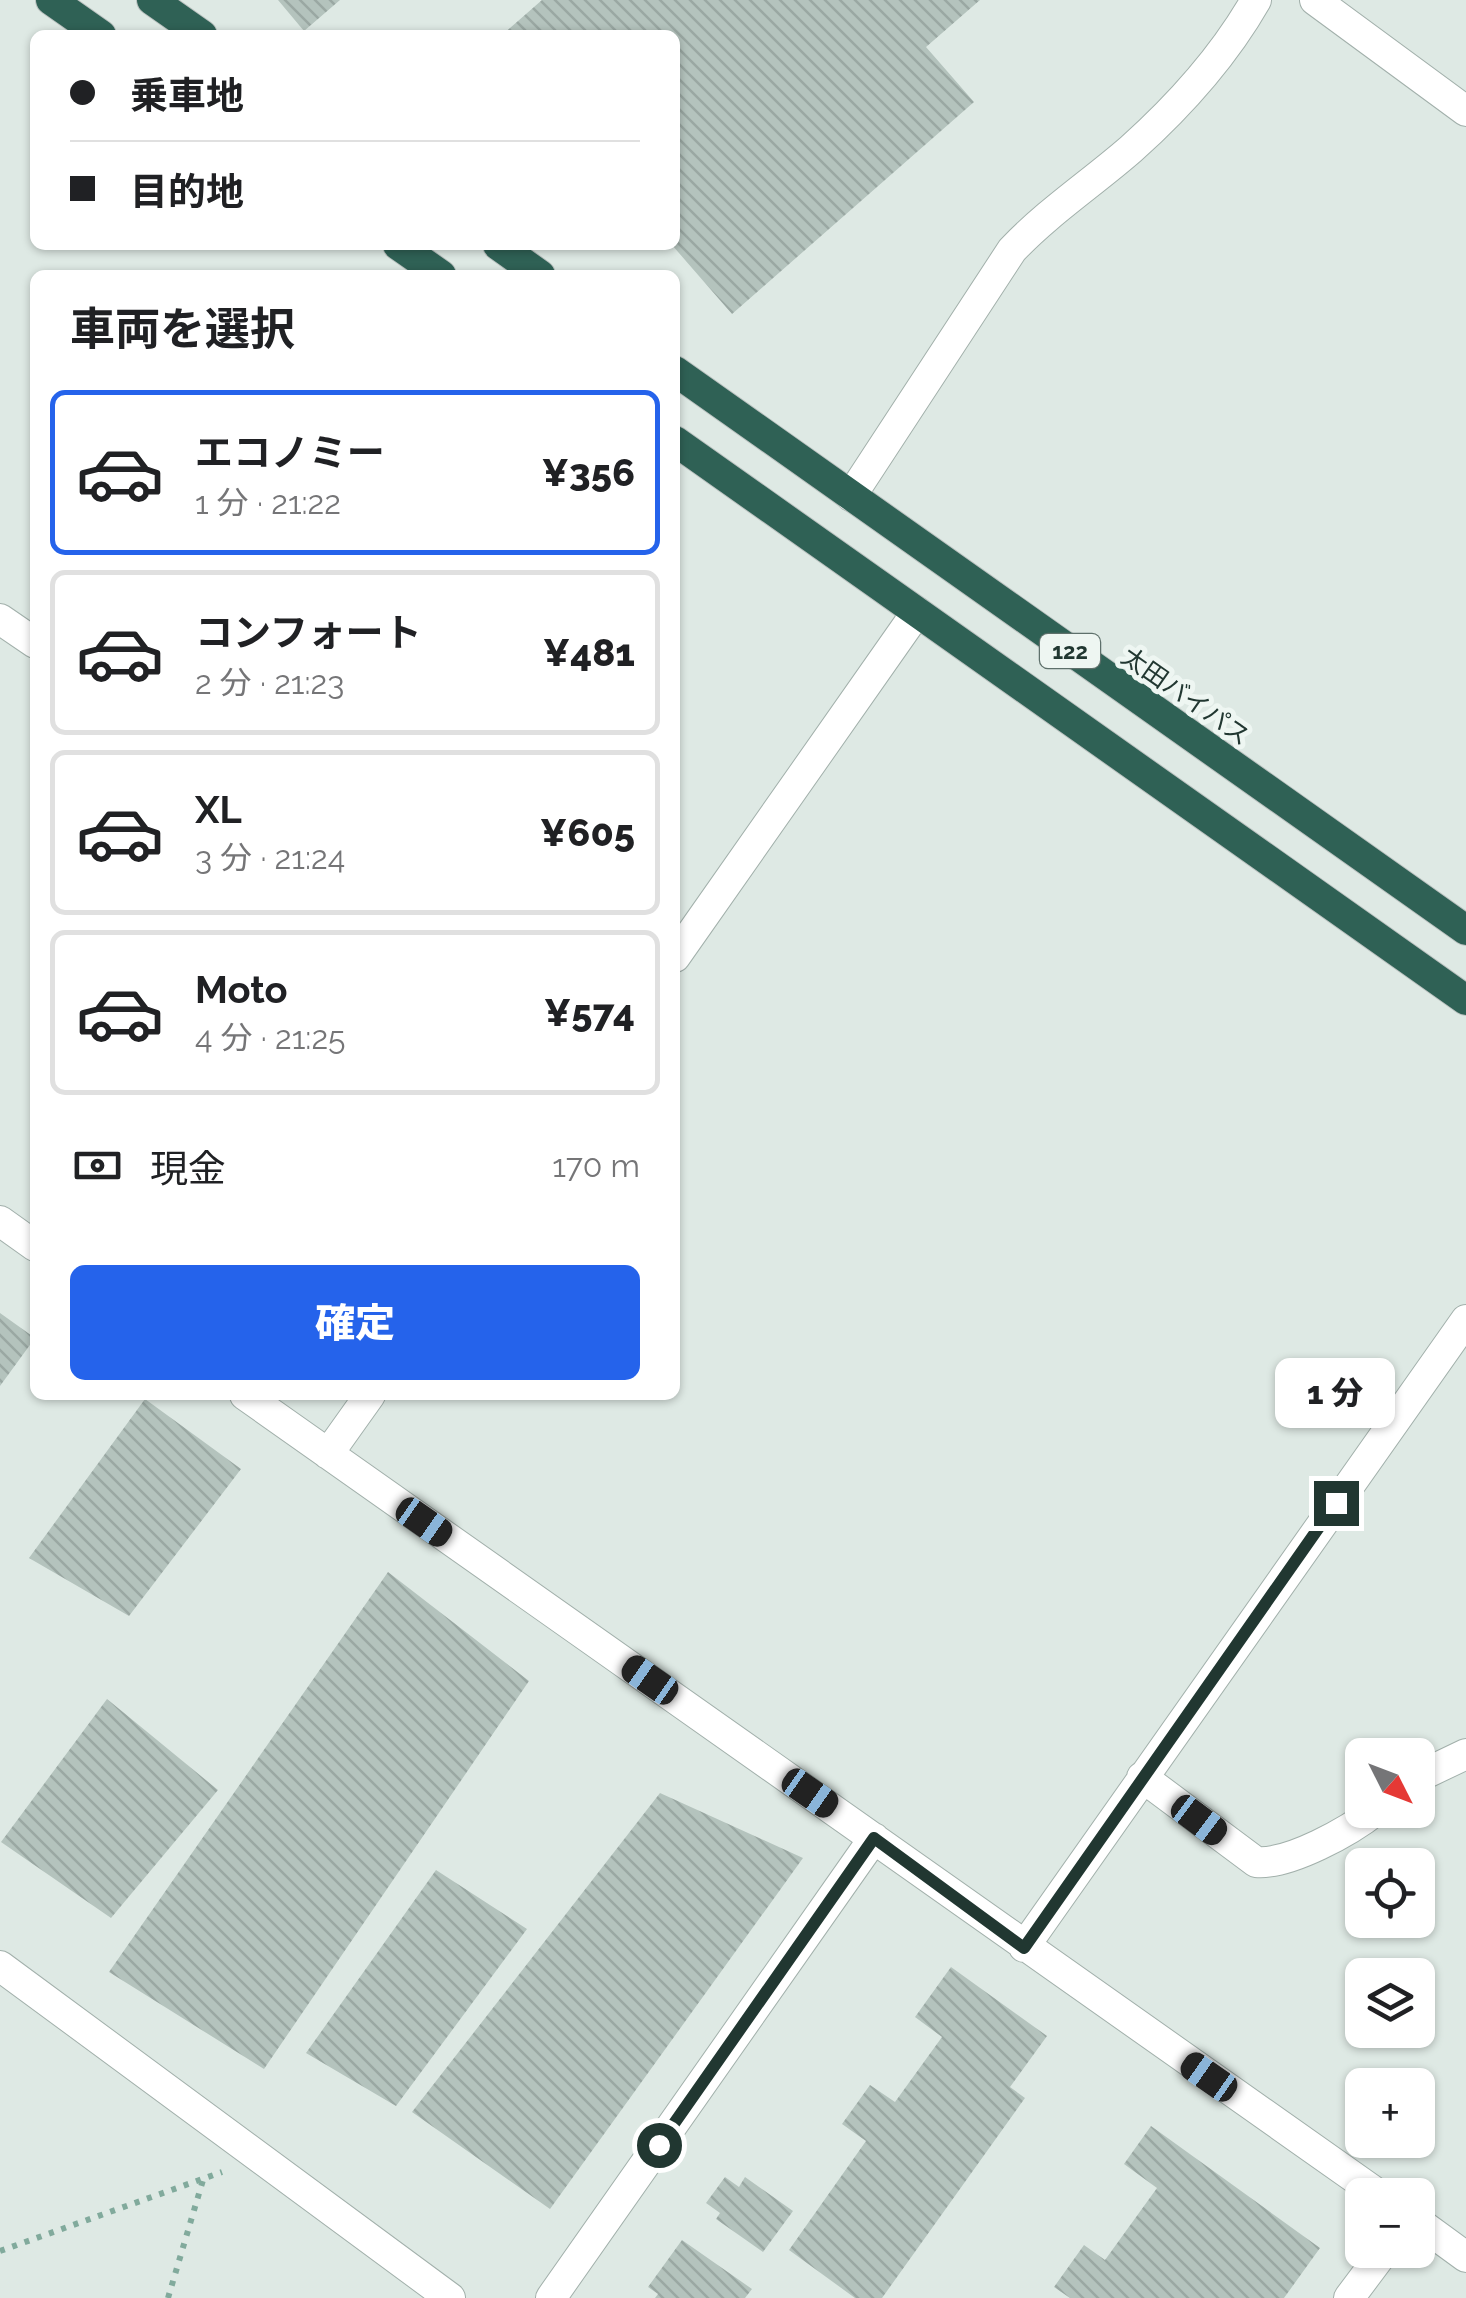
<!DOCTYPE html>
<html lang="ja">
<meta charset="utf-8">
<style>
:root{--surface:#fff;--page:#f6f6f6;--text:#202124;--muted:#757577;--line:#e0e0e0;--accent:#2563eb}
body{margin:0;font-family:Raleway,"Noto Sans JP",sans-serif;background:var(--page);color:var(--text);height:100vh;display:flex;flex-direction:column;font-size:38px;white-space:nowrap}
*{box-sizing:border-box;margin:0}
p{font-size:32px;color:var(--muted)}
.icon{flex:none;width:55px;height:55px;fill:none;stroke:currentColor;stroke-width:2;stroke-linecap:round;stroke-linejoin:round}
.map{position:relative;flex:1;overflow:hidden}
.side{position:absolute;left:30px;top:270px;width:650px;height:1130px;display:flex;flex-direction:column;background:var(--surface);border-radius:15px;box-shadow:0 2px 8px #0004}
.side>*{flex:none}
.guide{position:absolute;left:30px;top:30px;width:650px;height:220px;border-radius:15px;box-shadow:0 2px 8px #0004;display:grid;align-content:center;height:220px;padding:0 40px;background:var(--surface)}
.needle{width:65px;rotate:132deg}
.buttons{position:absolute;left:1345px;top:1738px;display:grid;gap:20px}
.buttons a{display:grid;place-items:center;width:90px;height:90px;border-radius:15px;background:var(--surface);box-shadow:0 2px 8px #0004;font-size:50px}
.end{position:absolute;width:45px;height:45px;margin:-22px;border:12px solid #213731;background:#fff;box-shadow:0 0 0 5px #fff}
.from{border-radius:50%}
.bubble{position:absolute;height:70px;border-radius:15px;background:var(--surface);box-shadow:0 2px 8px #0004;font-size:32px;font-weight:800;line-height:70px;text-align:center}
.car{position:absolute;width:30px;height:60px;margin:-30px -15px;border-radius:12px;box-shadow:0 0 8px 2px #0007;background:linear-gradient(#222 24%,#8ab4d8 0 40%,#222 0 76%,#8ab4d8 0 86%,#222 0)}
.guide b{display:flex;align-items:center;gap:35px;height:95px;font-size:38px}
.guide b+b{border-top:2px solid var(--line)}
.guide i{width:25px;height:25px;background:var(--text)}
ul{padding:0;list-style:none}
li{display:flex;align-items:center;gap:30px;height:165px;margin:0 20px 15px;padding:0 20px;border:5px solid var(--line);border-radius:15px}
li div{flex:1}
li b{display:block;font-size:38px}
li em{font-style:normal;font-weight:800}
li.on{border-color:var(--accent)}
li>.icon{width:90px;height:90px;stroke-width:1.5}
h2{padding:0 40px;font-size:45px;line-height:120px}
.pay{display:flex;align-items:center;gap:25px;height:110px;padding:0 40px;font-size:38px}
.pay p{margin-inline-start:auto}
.button{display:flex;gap:20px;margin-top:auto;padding:20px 40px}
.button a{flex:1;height:115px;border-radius:15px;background:var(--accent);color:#fff;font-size:40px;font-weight:800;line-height:115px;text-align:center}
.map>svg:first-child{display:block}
.building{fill:url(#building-back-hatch)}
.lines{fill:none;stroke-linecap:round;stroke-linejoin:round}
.minor-casing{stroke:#a2b0ab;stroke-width:32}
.highway-casing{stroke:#bcc3c1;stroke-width:32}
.path{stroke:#81aa9c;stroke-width:6;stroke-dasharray:5 8;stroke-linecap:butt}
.minor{stroke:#fff;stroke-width:30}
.highway{stroke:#2f6155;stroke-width:30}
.route{stroke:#213731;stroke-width:12}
.labels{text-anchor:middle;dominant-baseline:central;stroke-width:10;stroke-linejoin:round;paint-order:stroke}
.shield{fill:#eef6f2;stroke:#5e706b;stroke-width:2.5}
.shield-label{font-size:22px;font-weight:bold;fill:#213731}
.street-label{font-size:25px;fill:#213731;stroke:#eef6f2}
</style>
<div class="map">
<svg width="1466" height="2298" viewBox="0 0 1466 2298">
<defs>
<pattern id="building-back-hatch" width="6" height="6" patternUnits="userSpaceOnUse" patternTransform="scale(2.5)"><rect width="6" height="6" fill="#b4c3bd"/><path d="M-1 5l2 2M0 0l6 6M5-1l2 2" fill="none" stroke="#9aa8a3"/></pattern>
</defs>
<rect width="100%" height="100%" fill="#dee9e4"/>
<path class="building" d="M 278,0 L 340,0 L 304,31 Z
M 542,0 L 980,0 L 926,47 L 974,102 L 732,314 L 672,245 L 675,245 L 675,35 L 502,35 Z
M 0,1313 L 35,1338 L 0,1386 Z
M 145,1399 L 241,1469 L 129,1616 L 29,1558 Z
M 388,1572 L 529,1681 L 264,2069 L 109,1972 Z
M 107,1699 L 218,1790 L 111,1918 L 1,1842 Z
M 660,1793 L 803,1858 L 550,2209 L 412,2112 Z
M 436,1870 L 527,1929 L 396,2106 L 306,2053 Z
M 951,1967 L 1047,2036 L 1010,2087 L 1025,2098 L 882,2298 L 855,2298 L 789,2250 L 866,2141 L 842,2124 L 870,2085 L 895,2102 L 942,2037 L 915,2017 Z
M 1151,2126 L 1320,2248 L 1284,2298 L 1070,2298 L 1054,2287 L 1084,2245 L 1105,2260 L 1157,2188 L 1124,2164 Z
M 725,2177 L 739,2187 L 745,2177 L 793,2211 L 763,2252 L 716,2219 L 720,2213 L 706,2203 Z
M 682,2240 L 752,2289 L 745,2298 L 655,2298 L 658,2294 L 648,2287 Z"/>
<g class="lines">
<g class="minor-casing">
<path id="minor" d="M 1315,0 L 1466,111
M 851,496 L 1012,250 C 1048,212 1092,183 1131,149 C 1179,106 1224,56 1256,0
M 0,619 L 35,643
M 675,957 L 917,612
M 0,1221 L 35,1246
M 245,1395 L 1379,2195
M 328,1454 L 370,1395
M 1142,1777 L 1256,1862 C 1289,1865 1350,1831 1376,1810
M 1418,1777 L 1466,1754
M 1024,1947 L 1466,1320
M 0,1966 L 450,2298
M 1418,2222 L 1466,2257
M 551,2298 L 874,1838
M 1349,2298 L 1385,2250"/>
</g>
<g class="highway-casing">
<path id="highway" d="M 51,0 L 101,35
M 152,0 L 202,35
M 398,245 L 441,275
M 498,245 L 540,275
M 675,371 L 1466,930
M 675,441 L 1466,1000"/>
</g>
<path class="path" d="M 0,2251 L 222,2172
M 168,2298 L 203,2180"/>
<use href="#minor" class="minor"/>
<use href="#highway" class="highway"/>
</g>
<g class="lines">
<path class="route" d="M 659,2145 L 874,1838 L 1024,1948 L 1336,1503"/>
</g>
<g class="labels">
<rect class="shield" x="1040" y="634" width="60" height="34" rx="8"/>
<g class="shield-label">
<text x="1070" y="651">122</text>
</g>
<g class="street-label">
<text transform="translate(1186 696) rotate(35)">太田バイパス</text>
</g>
</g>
</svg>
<div class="buttons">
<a><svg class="needle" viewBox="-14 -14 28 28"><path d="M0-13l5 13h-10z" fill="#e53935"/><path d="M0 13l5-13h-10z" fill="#757577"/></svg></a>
<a><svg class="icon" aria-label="locate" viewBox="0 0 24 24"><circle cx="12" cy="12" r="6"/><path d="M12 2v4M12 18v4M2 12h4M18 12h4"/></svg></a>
<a><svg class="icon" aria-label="layers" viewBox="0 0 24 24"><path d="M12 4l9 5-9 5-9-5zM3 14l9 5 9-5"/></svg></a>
<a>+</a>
<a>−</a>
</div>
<i class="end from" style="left:659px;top:2145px"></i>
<i class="end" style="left:1336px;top:1503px"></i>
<div class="bubble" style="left:1275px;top:1358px;width:120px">1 分</div>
<i class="car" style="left:424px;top:1522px;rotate:125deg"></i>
<i class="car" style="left:650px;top:1680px;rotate:305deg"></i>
<i class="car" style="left:810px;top:1793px;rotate:125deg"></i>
<i class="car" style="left:1199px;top:1820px;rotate:127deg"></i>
<i class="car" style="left:1209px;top:2077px;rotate:305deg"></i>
<div class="guide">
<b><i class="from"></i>乗車地</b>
<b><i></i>目的地</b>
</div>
<section class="side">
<h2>車両を選択</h2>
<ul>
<li class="on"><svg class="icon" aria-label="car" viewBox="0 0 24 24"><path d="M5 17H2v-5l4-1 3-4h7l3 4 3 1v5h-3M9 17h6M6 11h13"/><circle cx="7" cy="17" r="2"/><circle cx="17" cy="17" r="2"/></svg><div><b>エコノミー</b><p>1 分 · 21:22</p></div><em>¥356</em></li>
<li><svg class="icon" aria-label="car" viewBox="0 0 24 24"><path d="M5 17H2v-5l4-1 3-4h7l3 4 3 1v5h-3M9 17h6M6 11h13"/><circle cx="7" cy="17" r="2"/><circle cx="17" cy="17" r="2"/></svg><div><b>コンフォート</b><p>2 分 · 21:23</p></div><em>¥481</em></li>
<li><svg class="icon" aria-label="car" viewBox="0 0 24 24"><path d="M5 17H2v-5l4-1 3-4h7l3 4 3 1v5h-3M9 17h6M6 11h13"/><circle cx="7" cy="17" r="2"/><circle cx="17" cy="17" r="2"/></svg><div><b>XL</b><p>3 分 · 21:24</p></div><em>¥605</em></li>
<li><svg class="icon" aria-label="car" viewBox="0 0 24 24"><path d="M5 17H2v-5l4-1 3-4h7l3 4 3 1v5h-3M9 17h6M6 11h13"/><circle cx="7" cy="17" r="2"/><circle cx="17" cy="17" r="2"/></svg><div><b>Moto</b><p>4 分 · 21:25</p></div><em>¥574</em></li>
</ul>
<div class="pay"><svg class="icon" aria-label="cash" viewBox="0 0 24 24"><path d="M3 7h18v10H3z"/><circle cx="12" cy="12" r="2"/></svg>現金<p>170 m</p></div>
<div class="button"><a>確定</a></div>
</section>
</div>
